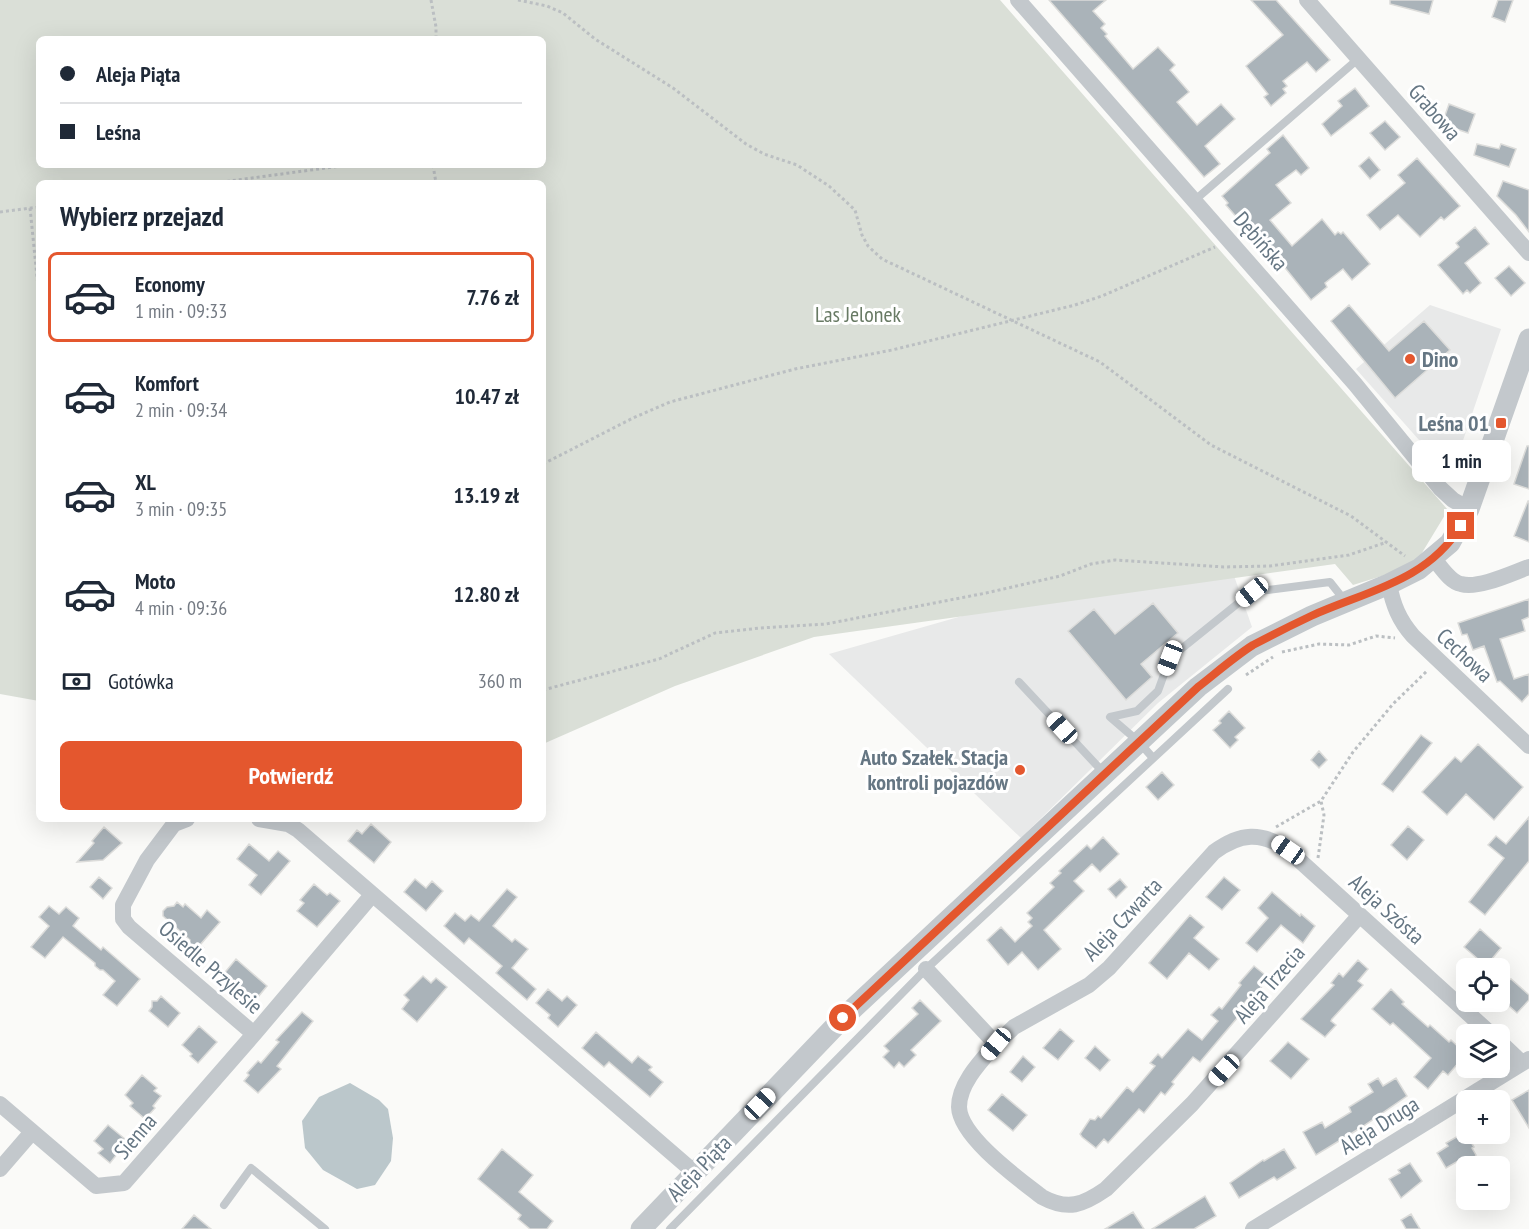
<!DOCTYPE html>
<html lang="pl">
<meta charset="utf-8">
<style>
:root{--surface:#fff;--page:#f2f2f3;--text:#1f2937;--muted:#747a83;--line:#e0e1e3;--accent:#e4572e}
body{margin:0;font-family:"PT Sans Narrow",sans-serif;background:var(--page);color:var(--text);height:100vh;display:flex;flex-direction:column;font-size:22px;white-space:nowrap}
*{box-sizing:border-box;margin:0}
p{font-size:20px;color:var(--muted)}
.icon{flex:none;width:33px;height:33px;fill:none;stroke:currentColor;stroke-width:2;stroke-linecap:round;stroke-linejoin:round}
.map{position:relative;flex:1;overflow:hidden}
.sheet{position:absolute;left:36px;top:180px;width:510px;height:642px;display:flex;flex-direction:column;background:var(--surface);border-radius:9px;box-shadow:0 6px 24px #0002}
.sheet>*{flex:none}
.guide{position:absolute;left:36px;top:36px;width:510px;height:132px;border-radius:9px;box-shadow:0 6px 24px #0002;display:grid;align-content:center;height:132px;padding:0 24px;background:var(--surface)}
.tools{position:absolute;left:1456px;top:958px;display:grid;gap:12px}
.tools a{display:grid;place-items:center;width:54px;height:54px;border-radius:9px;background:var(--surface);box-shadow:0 6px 24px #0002;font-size:30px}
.end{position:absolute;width:27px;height:27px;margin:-14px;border:8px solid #e4572e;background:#fff;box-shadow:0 0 0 3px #fff}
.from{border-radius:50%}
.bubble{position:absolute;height:42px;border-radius:9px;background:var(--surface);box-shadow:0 6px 24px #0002;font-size:20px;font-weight:800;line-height:42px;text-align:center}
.car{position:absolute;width:18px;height:36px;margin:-18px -9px;border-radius:8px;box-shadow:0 0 4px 2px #0007;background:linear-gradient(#fff 24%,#345 0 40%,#fff 0 76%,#345 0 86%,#fff 0)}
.guide b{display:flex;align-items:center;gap:21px;height:57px;font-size:22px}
.guide b+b{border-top:2px solid var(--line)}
.guide i{width:15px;height:15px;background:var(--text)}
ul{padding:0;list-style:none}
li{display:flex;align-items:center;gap:18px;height:90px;margin:0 12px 9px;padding:0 12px;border:3px solid transparent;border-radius:9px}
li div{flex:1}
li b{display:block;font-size:22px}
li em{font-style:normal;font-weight:800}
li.on{border-color:var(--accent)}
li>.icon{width:54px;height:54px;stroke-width:1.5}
h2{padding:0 24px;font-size:27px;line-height:72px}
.pay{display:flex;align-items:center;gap:15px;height:66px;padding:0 24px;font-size:22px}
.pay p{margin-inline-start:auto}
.button{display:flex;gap:12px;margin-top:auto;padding:12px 24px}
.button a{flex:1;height:69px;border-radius:9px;background:var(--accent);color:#fff;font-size:24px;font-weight:800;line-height:69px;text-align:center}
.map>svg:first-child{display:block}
.built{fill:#e8e9e9}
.green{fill:#dadfd7;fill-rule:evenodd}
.water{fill:#bbc7cb}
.building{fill:#aab3b9;stroke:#dcdcda;stroke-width:1.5}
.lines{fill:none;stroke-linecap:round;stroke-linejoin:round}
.path{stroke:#bbbfc2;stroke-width:3;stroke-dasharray:3 3;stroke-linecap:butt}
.service{stroke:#c3c8cc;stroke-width:8}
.minor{stroke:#c3c8cc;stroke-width:16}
.tertiary{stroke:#c3c8cc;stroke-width:21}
.route{stroke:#e4572e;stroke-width:8}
.poi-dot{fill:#e4572e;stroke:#fff;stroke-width:2}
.labels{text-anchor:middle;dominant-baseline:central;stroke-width:6;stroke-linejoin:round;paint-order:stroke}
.street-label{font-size:22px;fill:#657683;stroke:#fff}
.park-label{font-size:22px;fill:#687a64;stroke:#fff}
.poi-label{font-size:22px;font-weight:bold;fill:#657683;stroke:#fff;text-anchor:end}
</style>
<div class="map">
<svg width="1529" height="1229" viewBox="0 0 1529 1229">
<rect width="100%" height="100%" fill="#fafaf8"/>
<path class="built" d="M 1430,305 L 1501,329 L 1455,464 L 1443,467 L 1356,369 Z
M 1232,570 L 1252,627 L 1158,703 L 1021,838 L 829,654 L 997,606 Z"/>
<path class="green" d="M 0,0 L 1000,0 L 1448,510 L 1414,566 L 1353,585 L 1335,564 L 814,637 L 675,686 L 543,744 L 543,183 L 39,183 L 39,701 L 0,694 ZM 39,39 L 543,39 L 543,165 L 39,165 Z"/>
<path class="water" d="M 350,1083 L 379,1100 L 388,1109 L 393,1138 L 391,1161 L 375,1185 L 357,1189 L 323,1170 L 305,1148 L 302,1121 L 319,1097 Z"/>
<path class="building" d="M 1049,0 L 1106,0 L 1093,11 L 1105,24 L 1101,28 L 1107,34 L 1105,36 L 1133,69 L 1158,47 L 1175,65 L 1170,70 L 1189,92 L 1177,102 L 1197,125 L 1221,104 L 1235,119 L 1205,146 L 1220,164 L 1204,177 Z
M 1251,0 L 1276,0 L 1330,60 L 1316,72 L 1307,62 L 1283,81 L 1287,86 L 1283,89 L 1286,93 L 1271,106 L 1264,97 L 1268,94 L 1246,66 L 1283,35 Z
M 1390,0 L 1433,0 L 1429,14 L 1390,4 Z
M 1498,0 L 1513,0 L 1505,22 L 1492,17 Z
M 1355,88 L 1369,106 L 1331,136 L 1322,124 L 1342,106 L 1338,101 Z
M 1449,104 L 1475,114 L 1468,133 L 1442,124 Z
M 1385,121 L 1400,137 L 1385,150 L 1370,133 Z
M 1283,135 L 1309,168 L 1301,175 L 1296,170 L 1276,185 L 1291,203 L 1270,220 L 1292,246 L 1322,219 L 1335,235 L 1338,232 L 1341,234 L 1343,232 L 1370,264 L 1352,280 L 1343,269 L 1325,283 L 1327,287 L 1311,300 L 1274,254 L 1241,218 L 1239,220 L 1226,205 L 1228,203 L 1222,196 L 1270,153 L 1267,149 Z
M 1477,144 L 1499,149 L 1501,144 L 1516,149 L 1509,167 L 1474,155 Z
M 1369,157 L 1380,170 L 1370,179 L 1359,166 Z
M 1417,158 L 1460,206 L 1444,220 L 1441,217 L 1420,237 L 1398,215 L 1380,230 L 1367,215 L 1405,183 L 1398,175 Z
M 1503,181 L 1529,190 L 1529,232 L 1516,215 L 1497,196 Z
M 1475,227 L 1489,244 L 1465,263 L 1481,283 L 1470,293 L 1467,290 L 1463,294 L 1438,265 L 1459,247 L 1456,243 Z
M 1509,266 L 1525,283 L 1511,296 L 1495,278 Z
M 1349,305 L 1389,351 L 1424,321 L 1450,350 L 1395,398 L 1331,321 Z
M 1527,446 L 1529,446 L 1529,489 L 1514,484 Z
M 1528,501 L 1529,501 L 1529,542 L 1514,536 Z
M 1529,599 L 1529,617 L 1522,620 L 1525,631 L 1500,639 L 1514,679 L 1529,674 L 1529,694 L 1522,702 L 1500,681 L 1497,682 L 1484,646 L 1473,650 L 1467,634 L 1462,635 L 1458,623 Z
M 1153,603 L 1178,633 L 1141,664 L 1152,677 L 1126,700 L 1068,631 L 1094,609 L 1115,634 Z
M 1229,711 L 1245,728 L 1235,737 L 1238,740 L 1230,748 L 1213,730 L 1221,723 L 1219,721 Z
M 1421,735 L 1432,743 L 1393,792 L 1382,784 Z
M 1478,744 L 1523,787 L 1494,820 L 1466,794 L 1447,815 L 1422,792 L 1455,757 L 1461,762 Z
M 1319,751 L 1327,760 L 1319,768 L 1311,760 Z
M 1162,772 L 1174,785 L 1158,800 L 1146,787 Z
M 1529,817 L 1529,861 L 1485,915 L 1469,902 L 1504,858 L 1488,845 L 1496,836 L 1506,844 Z
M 371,824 L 391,842 L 374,863 L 348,841 L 357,830 L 362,834 Z
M 1408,826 L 1424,840 L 1407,860 L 1391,845 Z
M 104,827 L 122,843 L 103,860 L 77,862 L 94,843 L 92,841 Z
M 1103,837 L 1119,854 L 1100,872 L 1092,864 L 1074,881 L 1084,891 L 1044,930 L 1061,949 L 1038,970 L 1022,952 L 1008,965 L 987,940 L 1001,927 L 1015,942 L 1032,926 L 1028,922 L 1032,918 L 1027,913 L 1054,887 L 1050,883 L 1061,873 L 1059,871 L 1087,845 L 1091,849 Z
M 249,844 L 269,861 L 278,851 L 290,861 L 261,895 L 249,885 L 257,875 L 237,859 Z
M 99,877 L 112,888 L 103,899 L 90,887 Z
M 1224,877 L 1240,890 L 1222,910 L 1206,897 Z
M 415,879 L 426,888 L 432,881 L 443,891 L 426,911 L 404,892 Z
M 1120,879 L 1127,887 L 1116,898 L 1108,889 Z
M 314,884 L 327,895 L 330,893 L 340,901 L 317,927 L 297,911 L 304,903 L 300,900 Z
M 507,889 L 517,897 L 493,926 L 512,942 L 515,939 L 528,949 L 512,968 L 536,989 L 527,1000 L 496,973 L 502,966 L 469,938 L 464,944 L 444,926 L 455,913 L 465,921 L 471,915 L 479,921 Z
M 1272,892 L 1300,916 L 1301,914 L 1315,926 L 1303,943 L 1281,925 L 1257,952 L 1246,943 L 1268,918 L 1258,908 Z
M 177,902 L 183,907 L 185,904 L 201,918 L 207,910 L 220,922 L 200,945 L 204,948 L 195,958 L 183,948 L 190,940 L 163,916 L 163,911 L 167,907 L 174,906 Z
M 49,906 L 59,914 L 66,907 L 79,918 L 73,926 L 101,950 L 103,947 L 140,979 L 117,1006 L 103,995 L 115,981 L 103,970 L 100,970 L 95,966 L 95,963 L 63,937 L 45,958 L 31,947 L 49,926 L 39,917 Z
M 1190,915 L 1204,927 L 1194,938 L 1219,959 L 1209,970 L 1189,953 L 1167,979 L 1149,963 Z
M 1480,929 L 1501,948 L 1486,966 L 1464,947 Z
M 236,959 L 267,986 L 253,1003 L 222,976 Z
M 1358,960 L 1368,969 L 1358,981 L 1363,985 L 1332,1019 L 1331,1021 L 1336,1025 L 1325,1037 L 1301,1019 L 1334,985 L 1331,983 L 1339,973 L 1343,977 Z
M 1254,966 L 1269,978 L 1254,996 L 1252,994 L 1235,1014 L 1238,1017 L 1200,1062 L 1193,1057 L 1172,1082 L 1174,1084 L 1165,1095 L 1161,1092 L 1144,1113 L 1139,1109 L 1108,1143 L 1104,1139 L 1096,1148 L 1082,1137 L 1080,1134 L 1090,1119 L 1095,1120 L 1098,1116 L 1101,1118 L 1127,1087 L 1133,1092 L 1155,1066 L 1150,1063 L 1158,1054 L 1162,1058 L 1188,1029 L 1202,1040 L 1218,1021 L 1211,1015 L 1219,1007 L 1222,1009 L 1241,985 L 1239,983 Z
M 1500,972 L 1509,980 L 1511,979 L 1529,995 L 1529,1000 L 1517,1013 L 1500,998 Z
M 423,976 L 431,983 L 436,978 L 447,987 L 417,1022 L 402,1009 L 409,1000 L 404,995 Z
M 548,989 L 562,1001 L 567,996 L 577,1005 L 558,1027 L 548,1018 L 550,1015 L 536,1003 Z
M 1391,989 L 1404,1002 L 1402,1004 L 1428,1027 L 1430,1025 L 1449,1042 L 1451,1040 L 1466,1054 L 1448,1075 L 1443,1071 L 1428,1089 L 1414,1077 L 1431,1058 L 1393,1023 L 1390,1025 L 1372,1009 Z
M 161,996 L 180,1013 L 168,1027 L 149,1011 L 152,1007 L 152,1001 L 157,1001 Z
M 920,1000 L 941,1021 L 911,1050 L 916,1055 L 904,1067 L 899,1062 L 894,1068 L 883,1057 L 889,1051 L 884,1046 L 918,1014 L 912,1008 Z
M 302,1012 L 313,1021 L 277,1066 L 281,1069 L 258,1093 L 244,1081 L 249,1075 L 247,1073 L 258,1061 L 261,1063 L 279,1042 L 276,1040 Z
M 199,1026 L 217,1042 L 198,1063 L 190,1056 L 192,1054 L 182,1045 Z
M 1060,1029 L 1074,1041 L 1058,1060 L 1043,1048 Z
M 596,1032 L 632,1063 L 638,1056 L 652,1067 L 649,1070 L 663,1082 L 650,1097 L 609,1062 L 604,1067 L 582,1048 Z
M 1288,1042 L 1309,1059 L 1291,1079 L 1270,1061 Z
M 1095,1046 L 1110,1060 L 1100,1071 L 1085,1058 Z
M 1023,1056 L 1035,1067 L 1022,1082 L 1010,1072 Z
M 142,1075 L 157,1088 L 154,1091 L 161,1096 L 153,1106 L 155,1108 L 145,1119 L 130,1106 L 133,1103 L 125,1095 Z
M 1378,1078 L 1383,1086 L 1396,1078 L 1407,1096 L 1362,1127 L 1316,1155 L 1303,1132 L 1322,1122 L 1325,1128 L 1351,1112 L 1349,1107 L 1373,1092 L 1368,1084 Z
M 1529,1090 L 1529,1128 L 1512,1100 Z
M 1002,1094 L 1027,1115 L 1013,1131 L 988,1110 Z
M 108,1125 L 125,1139 L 119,1146 L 122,1148 L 110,1163 L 98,1153 L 103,1149 L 94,1141 Z
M 1465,1132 L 1474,1147 L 1472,1148 L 1476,1155 L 1473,1161 L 1469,1164 L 1459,1164 L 1458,1161 L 1446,1168 L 1437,1153 L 1448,1146 L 1446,1143 Z
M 502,1149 L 533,1175 L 519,1192 L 553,1221 L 547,1229 L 530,1229 L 518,1219 L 521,1215 L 478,1179 Z
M 1284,1149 L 1296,1168 L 1277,1180 L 1274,1177 L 1239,1198 L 1230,1183 L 1263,1160 L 1264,1161 Z
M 1410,1163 L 1422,1181 L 1401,1198 L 1389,1179 L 1400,1173 L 1398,1170 Z
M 1205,1196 L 1216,1216 L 1194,1229 L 1152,1229 Z
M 1133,1212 L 1144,1229 L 1105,1229 Z
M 1411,1214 L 1420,1229 L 1406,1229 L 1401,1220 Z
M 194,1215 L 211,1229 L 182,1229 Z"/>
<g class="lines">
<path class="path" d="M 431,0 L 436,27 L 436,39
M 518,0 L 547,6 L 563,13 L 595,39 L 673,88 L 746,144 L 764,154 L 797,165 L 829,186 L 855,210 L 862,235 L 868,246 L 882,259 L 1100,362 L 1211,445 L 1351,516 L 1405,556
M 433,165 L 436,183
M 215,183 L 348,165
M 30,208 L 39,296
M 0,212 L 39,207
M 543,464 L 633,418 L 670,402 L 795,369 L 892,350 L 1075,305 L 1102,296 L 1215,247
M 1282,652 L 1319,644 L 1349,645 L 1376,636 L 1395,638
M 1246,675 L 1273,657
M 543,690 L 659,659 L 715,633 L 760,628 L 826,624 L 986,593 L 1060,576 L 1091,564 L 1115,560 L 1224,567 L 1270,566 L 1349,555 L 1387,542
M 1276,827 L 1321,801 L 1353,752 L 1393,704 L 1427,671
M 1318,858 L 1324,815 L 1321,801"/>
<path class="service" d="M 1195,200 L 1358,59
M 1019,682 L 1104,773
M 1153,758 L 1139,742 L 1110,717 L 1137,711 L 1158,691 L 1170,658 L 1252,592 L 1330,582 L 1345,601
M 224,1205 L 251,1168 L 325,1229
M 670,1229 L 926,969 L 1228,689"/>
<path class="minor" d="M 1018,0 L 1355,384 L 1440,488 L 1453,500 L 1469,509
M 1307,0 L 1529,253
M 1434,559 C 1441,567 1450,582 1461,584 C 1479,589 1512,573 1529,567
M 1389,584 C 1393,605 1399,620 1413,636 L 1529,746
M 187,819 L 174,824 L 147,860 L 123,905 L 123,919 L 129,927 L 254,1034 L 372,895
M 259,819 L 288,824 L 298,830 L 694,1172
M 926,969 L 996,1044 C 982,1060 959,1083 959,1107 C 960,1137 1019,1179 1042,1197 C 1068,1211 1083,1205 1106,1189 L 1192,1104 L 1360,915
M 1500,1042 L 1522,1063
M 996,1044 L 1014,1027 L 1089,985 L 1109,968 L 1214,852 C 1240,833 1261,831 1288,850 L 1492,1035
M 0,1104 L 96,1186 L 124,1183 L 254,1034
M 0,1169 L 32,1132
M 1253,1229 L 1529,1059"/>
<path class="tertiary" d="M 641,1229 L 843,1018 L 1198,687 L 1252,646 L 1312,616 L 1389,584 L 1419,569 L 1450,543 L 1469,509 L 1529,339"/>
</g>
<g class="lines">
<path class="route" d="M 843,1018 L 1198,687 C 1216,673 1234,657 1253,645 C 1272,635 1292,625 1311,616 C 1366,591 1426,582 1461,526"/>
</g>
<g class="poi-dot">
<circle cx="1410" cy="359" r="6"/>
<rect x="1495" y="417" width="12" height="12" rx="3"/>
<circle cx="1020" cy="770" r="6"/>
</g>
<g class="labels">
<g class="street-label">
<text transform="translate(1435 112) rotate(49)">Grabowa</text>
<text transform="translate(1261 241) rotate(49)">Dębińska</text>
<text transform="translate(1465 655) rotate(43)">Cechowa</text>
<text transform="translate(1387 909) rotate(42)">Aleja Szósta</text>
<text transform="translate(1122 919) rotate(-47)">Aleja Czwarta</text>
<text transform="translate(211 967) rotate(41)">Osiedle Przylesie</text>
<text transform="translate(1269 984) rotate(-49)">Aleja Trzecia</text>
<text transform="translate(1379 1125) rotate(-32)">Aleja Druga</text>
<text transform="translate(135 1136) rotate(-49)">Sienna</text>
<text transform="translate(699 1168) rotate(-46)">Aleja Piąta</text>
</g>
<g class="park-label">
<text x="858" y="314">Las Jelonek</text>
</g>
<g class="poi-label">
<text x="1422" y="359" text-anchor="start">Dino</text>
<text x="1489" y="423">Leśna 01</text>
<text x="1008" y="757">Auto Szałek. Stacja<tspan x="1008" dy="25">kontroli pojazdów</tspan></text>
</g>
</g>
</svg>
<div class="tools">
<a><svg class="icon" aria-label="locate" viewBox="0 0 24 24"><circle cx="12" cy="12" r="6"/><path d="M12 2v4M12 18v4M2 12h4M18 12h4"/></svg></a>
<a><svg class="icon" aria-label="layers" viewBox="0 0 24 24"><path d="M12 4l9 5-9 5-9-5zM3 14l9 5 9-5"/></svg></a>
<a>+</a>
<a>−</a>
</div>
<i class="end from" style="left:843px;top:1018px"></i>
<i class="end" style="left:1461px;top:526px"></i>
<div class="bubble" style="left:1412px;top:440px;width:99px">1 min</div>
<i class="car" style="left:1252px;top:592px;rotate:231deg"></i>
<i class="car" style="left:1170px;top:658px;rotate:201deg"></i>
<i class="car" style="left:1062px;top:728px;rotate:317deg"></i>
<i class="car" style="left:1288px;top:850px;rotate:305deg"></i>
<i class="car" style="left:996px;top:1044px;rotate:220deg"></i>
<i class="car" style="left:1224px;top:1070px;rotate:223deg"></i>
<i class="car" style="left:760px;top:1104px;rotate:44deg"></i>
<div class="guide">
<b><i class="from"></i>Aleja Piąta</b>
<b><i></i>Leśna</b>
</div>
<section class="sheet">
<h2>Wybierz przejazd</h2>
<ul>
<li class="on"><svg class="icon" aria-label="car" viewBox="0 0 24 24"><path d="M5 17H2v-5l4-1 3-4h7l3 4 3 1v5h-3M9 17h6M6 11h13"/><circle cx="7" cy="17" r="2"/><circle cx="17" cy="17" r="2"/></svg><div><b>Economy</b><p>1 min · 09:33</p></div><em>7.76 zł</em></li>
<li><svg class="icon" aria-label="car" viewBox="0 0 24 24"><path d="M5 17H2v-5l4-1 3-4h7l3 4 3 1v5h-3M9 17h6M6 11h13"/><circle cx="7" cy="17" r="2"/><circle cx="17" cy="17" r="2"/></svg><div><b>Komfort</b><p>2 min · 09:34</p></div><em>10.47 zł</em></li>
<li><svg class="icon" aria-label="car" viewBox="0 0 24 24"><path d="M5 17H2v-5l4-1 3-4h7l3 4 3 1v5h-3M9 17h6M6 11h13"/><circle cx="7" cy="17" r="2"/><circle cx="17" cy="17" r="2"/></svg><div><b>XL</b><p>3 min · 09:35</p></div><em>13.19 zł</em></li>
<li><svg class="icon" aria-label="car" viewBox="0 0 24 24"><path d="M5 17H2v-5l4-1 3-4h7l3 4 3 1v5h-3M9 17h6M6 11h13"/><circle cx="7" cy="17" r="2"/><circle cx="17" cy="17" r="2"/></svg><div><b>Moto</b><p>4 min · 09:36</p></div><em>12.80 zł</em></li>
</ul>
<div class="pay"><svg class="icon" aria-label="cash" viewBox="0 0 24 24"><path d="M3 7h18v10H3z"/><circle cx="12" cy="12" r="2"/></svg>Gotówka<p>360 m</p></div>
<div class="button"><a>Potwierdź</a></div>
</section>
</div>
